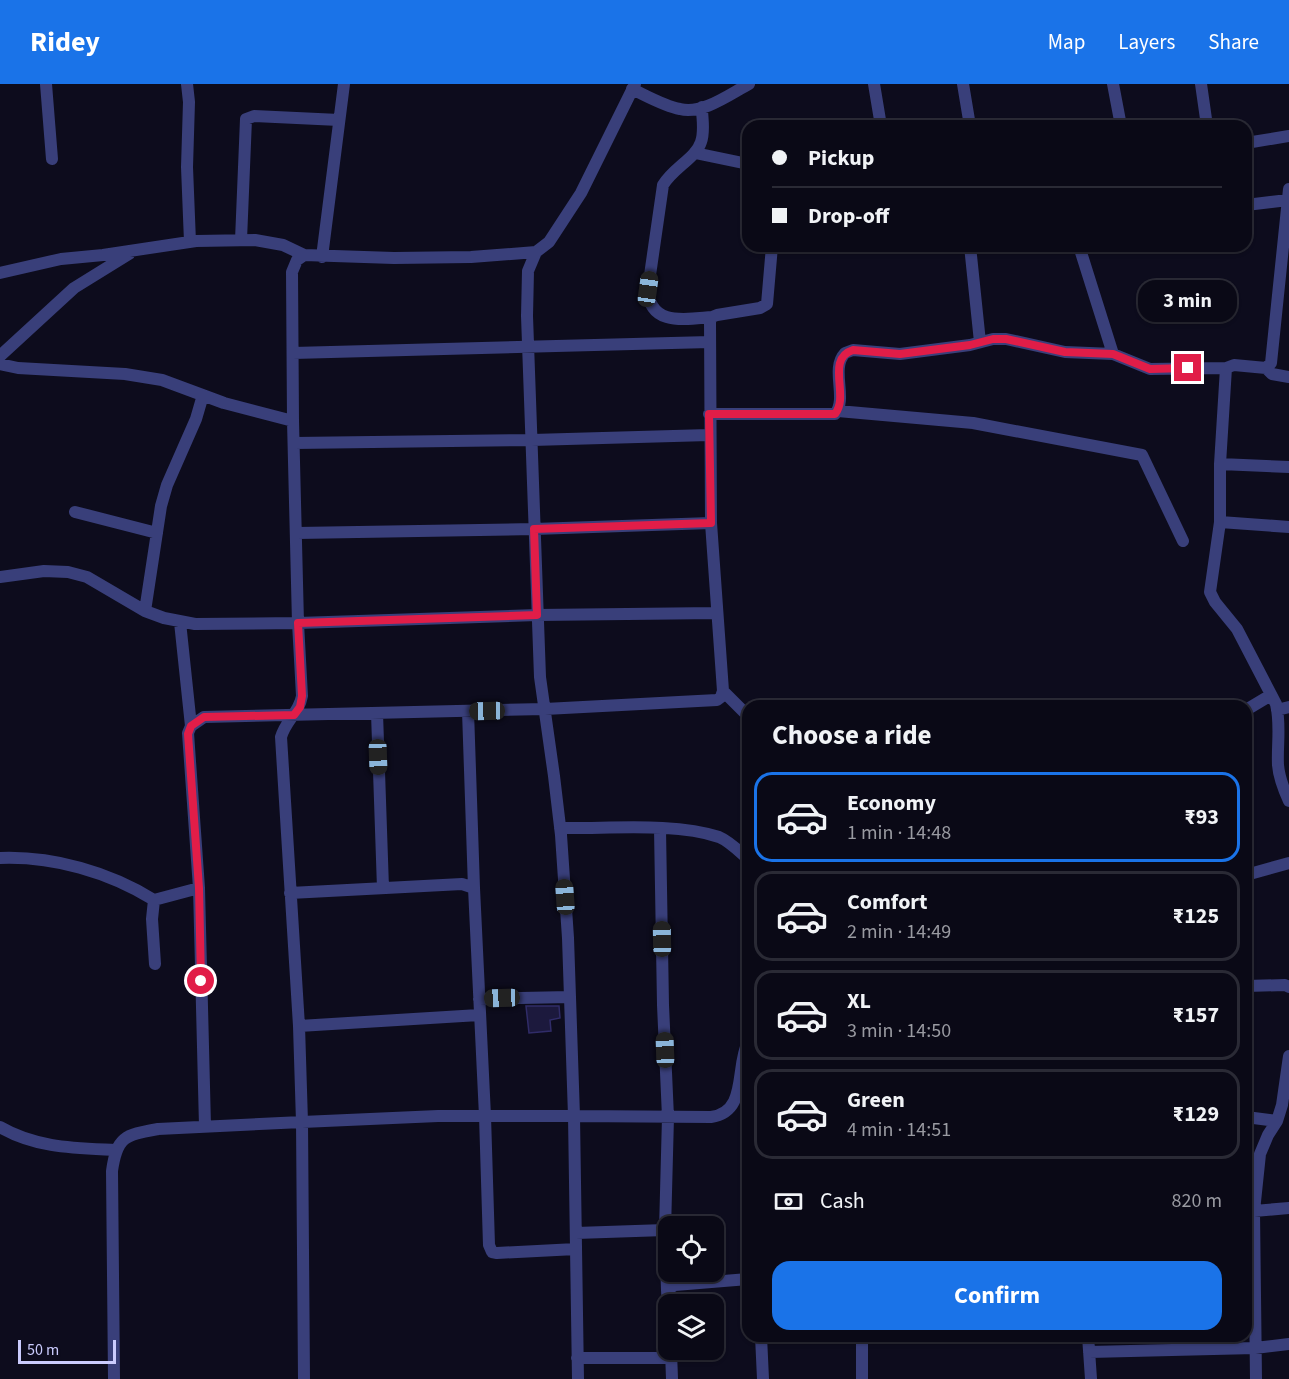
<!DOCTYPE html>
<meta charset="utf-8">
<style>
:root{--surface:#0a0916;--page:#13121f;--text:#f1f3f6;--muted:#999aa1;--line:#2a2a35;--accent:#1a73e8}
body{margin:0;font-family:"Source Sans 3",sans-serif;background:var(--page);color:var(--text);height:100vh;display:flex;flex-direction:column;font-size:22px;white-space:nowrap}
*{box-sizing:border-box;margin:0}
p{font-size:20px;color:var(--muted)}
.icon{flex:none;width:33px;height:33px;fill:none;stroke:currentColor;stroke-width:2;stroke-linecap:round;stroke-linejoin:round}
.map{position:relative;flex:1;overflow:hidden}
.side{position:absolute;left:742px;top:616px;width:510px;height:642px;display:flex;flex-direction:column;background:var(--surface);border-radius:18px;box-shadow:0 2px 4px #0004,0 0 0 2px var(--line)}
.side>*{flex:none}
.banner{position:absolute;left:742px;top:36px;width:510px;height:132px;border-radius:18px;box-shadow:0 2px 4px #0004,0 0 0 2px var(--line);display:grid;align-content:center;height:132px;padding:0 30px;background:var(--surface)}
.controls{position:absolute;left:658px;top:1132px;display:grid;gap:12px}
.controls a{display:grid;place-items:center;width:66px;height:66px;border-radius:12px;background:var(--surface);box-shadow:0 2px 4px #0004,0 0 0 2px var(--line);font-size:30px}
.scale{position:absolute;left:18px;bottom:15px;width:98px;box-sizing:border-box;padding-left:6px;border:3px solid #cacbfd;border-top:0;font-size:16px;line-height:21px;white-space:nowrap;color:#cacbfd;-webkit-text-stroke:4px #0d0c1d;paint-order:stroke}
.end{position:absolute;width:27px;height:27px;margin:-14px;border:8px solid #e11d48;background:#fff;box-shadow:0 0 0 3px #fff}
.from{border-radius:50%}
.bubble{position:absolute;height:42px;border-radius:18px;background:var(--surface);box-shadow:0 2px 4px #0004,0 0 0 2px var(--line);font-size:20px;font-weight:700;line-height:42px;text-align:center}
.car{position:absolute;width:18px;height:36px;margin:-18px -9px;border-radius:8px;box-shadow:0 0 4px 2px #0007;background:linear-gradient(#222 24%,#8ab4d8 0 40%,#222 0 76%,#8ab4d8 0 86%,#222 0)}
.banner b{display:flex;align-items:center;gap:21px;height:57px;font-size:22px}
.banner b+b{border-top:2px solid var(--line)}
.banner i{width:15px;height:15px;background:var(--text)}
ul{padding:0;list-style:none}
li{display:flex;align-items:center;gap:18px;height:90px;margin:0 12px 9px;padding:0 18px;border:3px solid var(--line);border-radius:18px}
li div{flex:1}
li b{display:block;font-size:22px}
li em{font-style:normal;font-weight:700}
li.on{border-color:var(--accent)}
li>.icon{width:54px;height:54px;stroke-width:1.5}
h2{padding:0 30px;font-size:27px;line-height:72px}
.pay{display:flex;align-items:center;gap:15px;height:66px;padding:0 30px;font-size:22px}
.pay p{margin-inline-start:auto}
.cta{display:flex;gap:12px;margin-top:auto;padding:12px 30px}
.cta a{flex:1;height:69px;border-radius:18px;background:var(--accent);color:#fff;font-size:24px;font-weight:700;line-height:69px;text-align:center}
header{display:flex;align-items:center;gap:36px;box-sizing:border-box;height:84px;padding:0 30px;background:var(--accent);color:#fff}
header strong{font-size:28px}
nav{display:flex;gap:33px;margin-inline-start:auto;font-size:21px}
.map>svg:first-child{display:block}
.building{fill:#1c193d;stroke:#302c68;stroke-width:1.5}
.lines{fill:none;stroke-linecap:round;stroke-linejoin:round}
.street{stroke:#393f7a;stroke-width:12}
.route{stroke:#e11d48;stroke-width:8}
</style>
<header>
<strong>Ridey</strong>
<nav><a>Map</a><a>Layers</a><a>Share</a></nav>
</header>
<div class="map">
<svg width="1289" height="1295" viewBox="0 0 1289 1295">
<rect width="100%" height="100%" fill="#0d0c1d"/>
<path class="building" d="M 526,922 L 559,922 L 560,934 L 550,936 L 551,947 L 529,949 Z"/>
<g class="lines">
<path class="street" d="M 46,0 L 52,75
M 187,0 L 189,18 L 187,83 L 190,158
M 874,0 L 881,42
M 963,0 L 970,42
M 1113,0 L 1121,42
M 1201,0 L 1207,42
M 632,5 C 647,12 664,22 680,25 C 702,31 730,10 749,0
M 702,23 C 702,35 705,47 701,58 C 696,74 673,84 663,101 L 648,205 C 649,243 686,235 712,233
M 1246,59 L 1289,52
M 695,69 L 748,80
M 1289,105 L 1271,279 L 1266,284 L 1234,281 L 1226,284 L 1220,380 L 1220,438 L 1210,508 L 1215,518 L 1237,545 L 1276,620 C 1281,640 1277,661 1278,681 C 1279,694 1284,706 1289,717
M 1246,121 L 1288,116
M 241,156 L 246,35 L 254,32 L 339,36
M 970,162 L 980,258
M 1079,162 L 1113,270
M 536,168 L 528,187 L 527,232 L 540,593 L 554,692 L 561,751 L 568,854 L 574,1032 L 711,1033 C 748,1028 735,984 748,958
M 322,173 L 344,0
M 0,189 L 61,175 L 103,171 L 196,157 L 255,156 L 283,161 L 304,171
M 293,269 L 710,258
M 0,272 L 74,204 L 129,170
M 0,280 L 18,284 L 125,290 L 162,296 L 224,319 L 293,337
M 1266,284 L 1272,290 L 1289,293
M 838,327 L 973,339 L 1142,371 L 1183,457
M 709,330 L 835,330 C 848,314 830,285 845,269 L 853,266 L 900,270 L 970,261 L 993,255 L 1006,255 L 1065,268 L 1113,270 L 1150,285 L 1226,284
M 294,359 L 532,356 L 709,351
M 1220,380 L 1289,383
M 75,428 L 157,449
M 1220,438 L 1289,443
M 297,449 L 534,445 L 711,439
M 0,493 L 44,487 L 68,488 L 87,493 L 145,527 L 164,534 L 195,540 L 298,539 L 537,531 L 717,529
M 145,527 L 161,422 L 167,401 L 196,335 L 203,311
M 180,538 L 191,642
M 723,607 L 748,632
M 1246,626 L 1271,611
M 1277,626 L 1289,623
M 468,627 L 474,804
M 377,629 L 383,804
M 560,744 C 608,745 674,738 719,753 C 729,757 740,768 748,775
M 660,745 L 663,921 L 668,1033 L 665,1146 L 667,1206
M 0,774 C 53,772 109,788 154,816
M 1246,791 L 1289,779
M 290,809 L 462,800 L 474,804 L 485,1032 L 489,1161 L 492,1168 L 497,1169 L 576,1165
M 155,880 L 152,835 L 154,816 L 199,804
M 1246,902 L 1285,901 L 1289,903
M 479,915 L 570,913
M 299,942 L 479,931
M 1246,1033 L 1277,1037
M 205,1042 L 199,804 L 188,649 L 191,642 L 204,633 L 545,625 L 717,616 L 721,613 L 723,607 L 711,439 L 710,237 L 712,233 L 717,231 L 760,224 L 767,220 L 772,162
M 0,1043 C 36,1064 75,1064 115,1066
M 1254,1127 L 1289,1124
M 576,1149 L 665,1146
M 669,1244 L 667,1206 L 675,1201 L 748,1195
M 761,1252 L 763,1295
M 862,1252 L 862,1295
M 1088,1252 L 1091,1295
M 671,1267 L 672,1295
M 1089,1268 L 1255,1264 L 1289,1260
M 577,1274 L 671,1274
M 114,1295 L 112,1087 C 117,1052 125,1051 158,1045 L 302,1038 L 299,942 L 281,653 C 286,636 299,629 302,612 L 298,539 L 293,337 L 292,188 L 297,176 L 304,171 L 394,174 L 471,173 L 536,168 L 549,158 L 581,109 L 635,0
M 304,1295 L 302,1038 L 438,1032 L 574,1032 L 578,1295
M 1256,1295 L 1254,1127 L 1260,1070 L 1268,1051 L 1277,1037 L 1282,1021 L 1289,972"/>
</g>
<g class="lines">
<path class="route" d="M 201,897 L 199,804 L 188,650 L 191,642 L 204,633 L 294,631 L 300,623 L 302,612 L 298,539 L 537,531 L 534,445 L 711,439 L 709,330 L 835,330 C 850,312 825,275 853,266 L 900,270 L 970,261 L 993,255 L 1006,255 L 1065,268 L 1113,270 L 1150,285 L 1188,284"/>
</g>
</svg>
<div class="controls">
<a><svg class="icon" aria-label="locate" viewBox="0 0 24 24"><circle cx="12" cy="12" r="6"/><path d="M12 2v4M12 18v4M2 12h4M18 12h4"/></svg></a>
<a><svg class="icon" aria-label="layers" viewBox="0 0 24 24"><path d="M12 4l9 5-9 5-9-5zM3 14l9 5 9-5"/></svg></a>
</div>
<div class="scale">50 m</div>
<i class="end from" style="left:201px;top:897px"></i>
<i class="end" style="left:1188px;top:284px"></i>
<div class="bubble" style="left:1138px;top:196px;width:99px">3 min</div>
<i class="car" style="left:648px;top:205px;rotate:8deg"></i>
<i class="car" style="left:487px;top:627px;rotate:269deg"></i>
<i class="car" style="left:378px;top:673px;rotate:178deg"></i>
<i class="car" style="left:565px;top:813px;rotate:356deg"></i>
<i class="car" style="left:662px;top:855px;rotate:359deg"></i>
<i class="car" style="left:502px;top:914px;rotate:268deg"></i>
<i class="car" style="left:665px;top:966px;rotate:358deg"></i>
<div class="banner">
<b><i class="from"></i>Pickup</b>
<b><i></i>Drop-off</b>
</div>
<section class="side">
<h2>Choose a ride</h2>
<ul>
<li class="on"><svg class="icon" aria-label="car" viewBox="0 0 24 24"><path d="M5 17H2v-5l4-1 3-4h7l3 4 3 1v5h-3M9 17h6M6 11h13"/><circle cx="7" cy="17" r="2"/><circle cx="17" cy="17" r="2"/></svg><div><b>Economy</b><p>1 min · 14:48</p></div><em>₹93</em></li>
<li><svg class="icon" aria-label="car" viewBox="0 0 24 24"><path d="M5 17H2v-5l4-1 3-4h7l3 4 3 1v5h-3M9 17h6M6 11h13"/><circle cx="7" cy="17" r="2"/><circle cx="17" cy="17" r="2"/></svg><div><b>Comfort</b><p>2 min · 14:49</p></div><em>₹125</em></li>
<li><svg class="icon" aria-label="car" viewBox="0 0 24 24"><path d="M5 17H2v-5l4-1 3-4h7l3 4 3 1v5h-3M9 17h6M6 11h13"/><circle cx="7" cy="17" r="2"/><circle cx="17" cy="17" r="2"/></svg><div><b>XL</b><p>3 min · 14:50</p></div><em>₹157</em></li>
<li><svg class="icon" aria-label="car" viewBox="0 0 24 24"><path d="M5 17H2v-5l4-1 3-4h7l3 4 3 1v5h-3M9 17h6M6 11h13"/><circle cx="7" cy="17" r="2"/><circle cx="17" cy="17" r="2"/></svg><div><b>Green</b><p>4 min · 14:51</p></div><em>₹129</em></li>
</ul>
<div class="pay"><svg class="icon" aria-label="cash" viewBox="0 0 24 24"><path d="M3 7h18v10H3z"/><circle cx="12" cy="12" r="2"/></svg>Cash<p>820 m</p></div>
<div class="cta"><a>Confirm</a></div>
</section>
</div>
